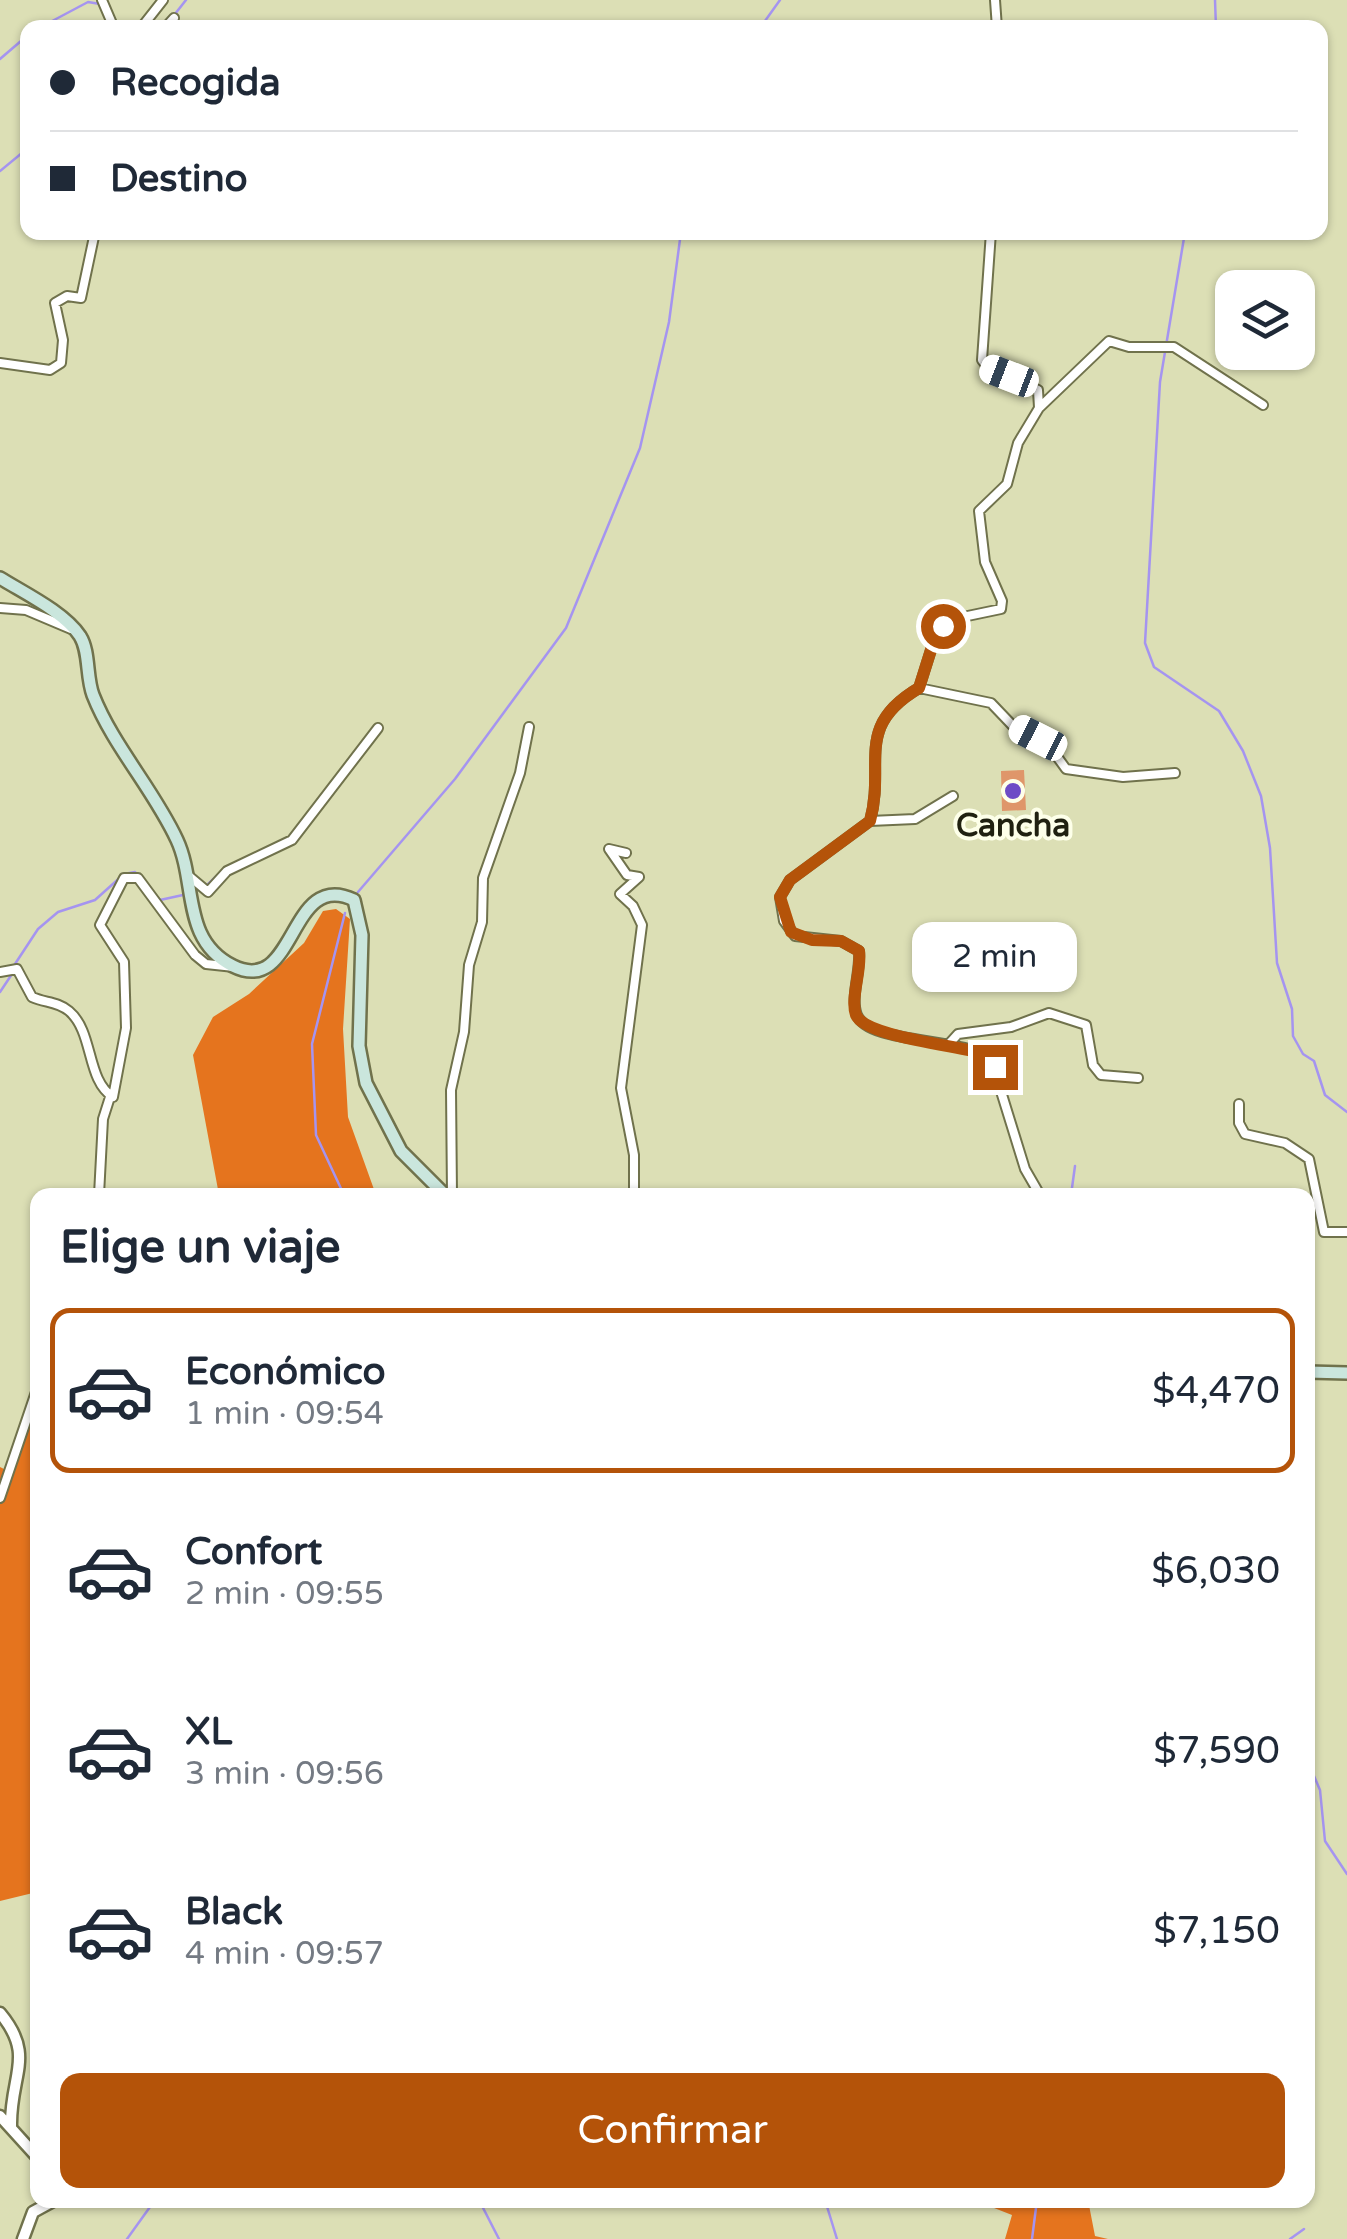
<!DOCTYPE html>
<html lang="es">
<meta charset="utf-8">
<style>
:root{--surface:#fff;--page:#f2f2f3;--text:#1f2937;--muted:#747a83;--line:#e0e1e3;--accent:#b45309}
body{margin:0;font-family:"Varela Round",sans-serif;background:var(--page);color:var(--text);height:100vh;display:flex;flex-direction:column;font-size:38px;white-space:nowrap}
*{box-sizing:border-box;margin:0}
p{font-size:32px;color:var(--muted)}
.icon{flex:none;width:55px;height:55px;fill:none;stroke:currentColor;stroke-width:2;stroke-linecap:round;stroke-linejoin:round}
.map{position:relative;flex:1;overflow:hidden}
.side{position:absolute;left:30px;top:1188px;width:1285px;height:1020px;display:flex;flex-direction:column;background:var(--surface);border-radius:20px;box-shadow:0 2px 8px #0004}
.side>*{flex:none}
.hud{position:absolute;left:20px;top:20px;width:1308px;height:220px;border-radius:20px;box-shadow:0 2px 8px #0004;display:grid;align-content:center;height:220px;padding:0 30px;background:var(--surface)}
.controls{position:absolute;left:1215px;top:270px;display:grid;gap:20px}
.controls a{display:grid;place-items:center;width:100px;height:100px;border-radius:20px;background:var(--surface);box-shadow:0 2px 8px #0004;font-size:50px}
.end{position:absolute;width:45px;height:45px;margin:-22px;border:12px solid #b45309;background:#fff;box-shadow:0 0 0 5px #fff}
.from{border-radius:50%}
.bubble{position:absolute;height:70px;border-radius:20px;background:var(--surface);box-shadow:0 2px 8px #0004;font-size:32px;font-weight:600;line-height:70px;text-align:center}
.car{position:absolute;width:30px;height:60px;margin:-30px -15px;border-radius:12px;box-shadow:0 0 8px 2px #0007;background:linear-gradient(#fff 24%,#345 0 40%,#fff 0 76%,#345 0 86%,#fff 0)}
.hud b{display:flex;align-items:center;gap:35px;height:95px;font-size:38px}
.hud b+b{border-top:2px solid var(--line)}
.hud i{width:25px;height:25px;background:var(--text)}
ul{padding:0;list-style:none}
li{display:flex;align-items:center;gap:30px;height:165px;margin:0 20px 15px;padding:0 10px;border:5px solid transparent;border-radius:20px}
li div{flex:1}
li b{display:block;font-size:38px}
li em{font-style:normal;font-weight:600}
li.selected{border-color:var(--accent)}
li>.icon{width:90px;height:90px;stroke-width:1.5}
h2{padding:0 30px;font-size:45px;line-height:120px}
.cta{display:flex;gap:20px;margin-top:auto;padding:20px 30px}
.cta a{flex:1;height:115px;border-radius:20px;background:var(--accent);color:#fff;font-size:40px;font-weight:600;line-height:115px;text-align:center}
.map>svg:first-child{display:block}
.green{fill:#df966a}
.forest{fill:#e5741e}
.lines{fill:none;stroke-linecap:round;stroke-linejoin:round}
.stream{stroke:#a594f0;stroke-width:2.5}
.minor-casing{stroke:#70724c;stroke-width:12}
.tertiary-casing{stroke:#70724c;stroke-width:15}
.secondary-casing{stroke:#70724c;stroke-width:16}
.minor{stroke:#fff;stroke-width:8}
.tertiary{stroke:#fff;stroke-width:10}
.secondary{stroke:#cae6dd;stroke-width:11}
.route{stroke:#b45309;stroke-width:12}
.poi-dot{fill:#6d4cc6;stroke:#fdffe9;stroke-width:4}
.labels{text-anchor:middle;dominant-baseline:central;stroke-width:8;stroke-linejoin:round;paint-order:stroke}
.poi-label{font-size:32px;font-weight:bold;fill:#202111;stroke:#fdffe9}
</style>
<div class="map">
<svg width="1347" height="2239" viewBox="0 0 1347 2239">
<rect width="100%" height="100%" fill="#dcdfb5"/>
<path class="green" d="M 1024,770 L 1026,810 L 1002,811 L 1001,771 Z"/>
<path class="forest" d="M 336,909 L 350,919 L 343,1029 L 348,1117 L 376,1195 L 219,1195 L 193,1055 L 213,1017 L 249,994 L 304,943 L 323,911 Z
M 37,1408 L 37,1892 L 0,1901 L 0,1467 L 4,1469 Z
M 987,2200 L 1088,2200 L 1095,2236 L 1108,2239 L 1005,2239 L 1012,2215 L 989,2206 Z"/>
<g class="lines">
<path class="stream" d="M 1215,0 L 1216,28
M 175,14 L 186,0
M 39,28 L 88,2 L 100,4
M 760,28 L 780,0
M 0,59 L 28,35
M 0,171 L 28,148
M 1185,232 L 1160,382 L 1145,643 L 1154,667 L 1219,711 L 1243,751 L 1261,796 L 1270,848 L 1277,963 L 1292,1009 L 1293,1036 L 1303,1054 L 1314,1061 L 1325,1095 L 1347,1112
M 206,886 L 225,868
M 358,892 L 455,779 L 566,628 L 640,448 L 669,322 L 681,232
M 15,964 L 38,929 L 58,912 L 95,900 L 124,874 L 135,872 L 160,900 L 183,895
M 0,992 L 14,971
M 344,1195 L 316,1135 L 312,1044 L 345,913
M 1071,1195 L 1075,1166
M 1308,1762 L 1320,1790 L 1325,1841 L 1347,1874
M 479,2200 L 499,2239
M 825,2200 L 837,2239
M 127,2239 L 155,2200
M 1032,2239 L 1037,2200
M 1290,2239 L 1304,2229"/>
<g class="minor-casing">
<path id="minor" d="M 102,0 L 114,28
M 995,0 L 997,28
M 141,28 L 163,0
M 165,28 L 174,18
M 991,232 L 982,360 L 988,368 L 1038,390 L 1039,408
M 0,363 L 50,370 L 61,363 L 63,340 L 55,303 L 67,296 L 81,298 L 95,232
M 0,608 L 26,610 L 71,629
M 919,688 L 991,703 L 1013,726 L 1048,744 L 1066,769 L 1123,777 L 1175,773
M 870,821 L 915,819 L 953,796
M 626,853 L 609,849 L 627,875 L 639,877 L 620,894 L 633,906 L 642,925 L 621,1088 L 634,1155 L 634,1195
M 189,876 L 208,892 L 227,871 L 292,840 L 378,728
M 0,972 L 17,969 L 32,997 C 45,1003 57,1001 69,1011 C 94,1032 86,1080 113,1097 L 126,1028 L 124,962 L 100,925 L 124,878 L 138,878 L 195,955 L 206,964 L 234,967
M 948,1045 L 958,1034 L 1011,1027 L 1049,1013 L 1086,1025 L 1093,1065 L 1101,1075 L 1138,1078
M 1239,1104 L 1239,1123 L 1245,1134 L 1285,1143 L 1309,1159 L 1324,1232 L 1347,1232
M 99,1195 L 103,1119 L 110,1097
M 452,1195 L 451,1090 L 464,1032 L 469,965 L 482,922 L 483,878 L 520,773 L 529,727
M 1040,1195 L 1025,1169 L 991,1059 C 964,1037 868,1044 857,1015 C 850,998 861,970 859,951 L 841,941 L 795,936 L 784,921 L 780,897 L 790,880 L 870,821 C 886,763 853,727 919,688 L 936,634 L 943,626 L 958,618 L 1001,609 L 1002,601 L 985,562 L 979,511 L 1007,484 L 1018,443 L 1039,408 L 1109,341 L 1129,347 L 1174,347 L 1263,405
M 0,1498 L 38,1386"/>
</g>
<g class="tertiary-casing">
<path id="tertiary" d="M 0,2013 C 36,2056 10,2075 11,2126
M 0,2116 L 38,2158
M 23,2239 L 33,2212 L 55,2200"/>
</g>
<g class="secondary-casing">
<path id="secondary" d="M 0,578 C 24,593 64,612 80,636 C 90,652 86,677 93,695 C 113,746 154,790 177,840 C 197,883 181,940 233,966 C 297,998 288,868 354,900 L 362,935 L 359,1046 L 366,1083 L 401,1151 L 445,1195
M 1308,1372 L 1347,1373"/>
</g>
<use href="#minor" class="minor"/>
<use href="#tertiary" class="tertiary"/>
<use href="#secondary" class="secondary"/>
</g>
<g class="lines">
<path class="route" d="M 943,626 L 936,634 L 919,688 C 853,727 886,763 870,821 L 790,880 L 780,897 L 791,932 L 812,940 L 841,941 L 859,951 C 862,970 850,998 856,1015 C 865,1037 960,1046 985,1054 L 995,1067"/>
</g>
<circle class="poi-dot" cx="1013" cy="791" r="10"/>
<g class="labels">
<g class="poi-label">
<text x="1013" y="826">Cancha</text>
</g>
</g>
</svg>
<div class="controls">
<a><svg class="icon" aria-label="layers" viewBox="0 0 24 24"><path d="M12 4l9 5-9 5-9-5zM3 14l9 5 9-5"/></svg></a>
</div>
<i class="end from" style="left:943px;top:626px"></i>
<i class="end" style="left:995px;top:1067px"></i>
<div class="bubble" style="left:912px;top:922px;width:165px">2 min</div>
<i class="car" style="left:1009px;top:376px;rotate:291deg"></i>
<i class="car" style="left:1038px;top:738px;rotate:297deg"></i>
<div class="hud">
<b><i class="from"></i>Recogida</b>
<b><i></i>Destino</b>
</div>
<section class="side">
<h2>Elige un viaje</h2>
<ul>
<li class="selected"><svg class="icon" aria-label="car" viewBox="0 0 24 24"><path d="M5 17H2v-5l4-1 3-4h7l3 4 3 1v5h-3M9 17h6M6 11h13"/><circle cx="7" cy="17" r="2"/><circle cx="17" cy="17" r="2"/></svg><div><b>Económico</b><p>1 min · 09:54</p></div><em>$4,470</em></li>
<li><svg class="icon" aria-label="car" viewBox="0 0 24 24"><path d="M5 17H2v-5l4-1 3-4h7l3 4 3 1v5h-3M9 17h6M6 11h13"/><circle cx="7" cy="17" r="2"/><circle cx="17" cy="17" r="2"/></svg><div><b>Confort</b><p>2 min · 09:55</p></div><em>$6,030</em></li>
<li><svg class="icon" aria-label="car" viewBox="0 0 24 24"><path d="M5 17H2v-5l4-1 3-4h7l3 4 3 1v5h-3M9 17h6M6 11h13"/><circle cx="7" cy="17" r="2"/><circle cx="17" cy="17" r="2"/></svg><div><b>XL</b><p>3 min · 09:56</p></div><em>$7,590</em></li>
<li><svg class="icon" aria-label="car" viewBox="0 0 24 24"><path d="M5 17H2v-5l4-1 3-4h7l3 4 3 1v5h-3M9 17h6M6 11h13"/><circle cx="7" cy="17" r="2"/><circle cx="17" cy="17" r="2"/></svg><div><b>Black</b><p>4 min · 09:57</p></div><em>$7,150</em></li>
</ul>
<div class="cta"><a>Confirmar</a></div>
</section>
</div>
